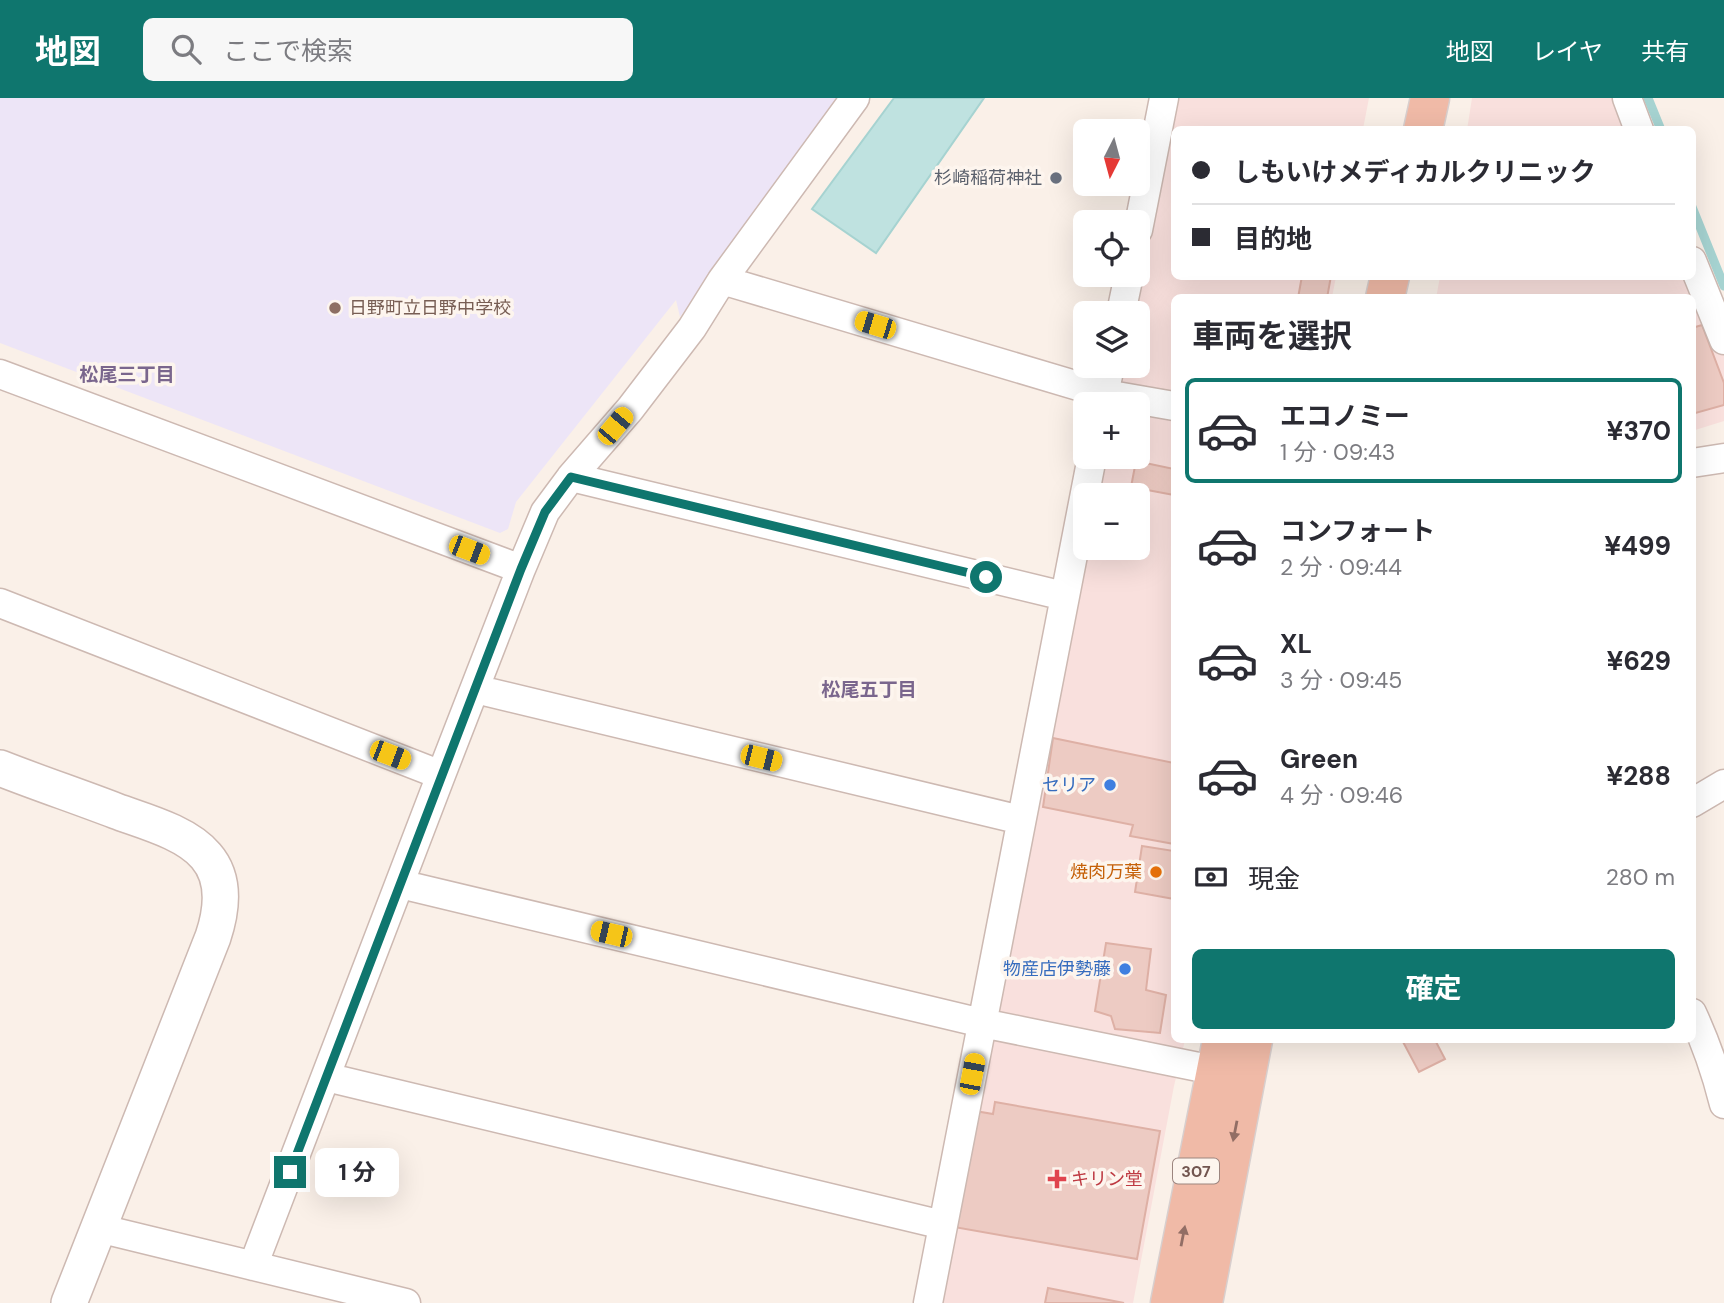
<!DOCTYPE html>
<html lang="ja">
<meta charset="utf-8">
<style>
:root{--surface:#fff;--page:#f7f7f7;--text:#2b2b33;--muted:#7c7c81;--line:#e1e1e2;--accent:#0f766e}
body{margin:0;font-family:"DM Sans","Noto Sans JP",sans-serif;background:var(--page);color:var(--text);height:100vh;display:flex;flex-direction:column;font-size:26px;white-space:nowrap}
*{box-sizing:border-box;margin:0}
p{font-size:23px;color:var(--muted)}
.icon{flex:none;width:38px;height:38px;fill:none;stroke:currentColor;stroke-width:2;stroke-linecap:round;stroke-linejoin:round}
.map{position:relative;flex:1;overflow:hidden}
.panel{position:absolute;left:1171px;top:196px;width:525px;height:749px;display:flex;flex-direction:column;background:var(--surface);border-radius:10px;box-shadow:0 7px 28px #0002}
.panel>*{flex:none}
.hud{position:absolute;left:1171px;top:28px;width:525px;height:154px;border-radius:10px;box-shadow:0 7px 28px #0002;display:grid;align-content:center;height:154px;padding:0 21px;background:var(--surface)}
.needle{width:46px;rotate:186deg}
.fabs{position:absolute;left:1073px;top:21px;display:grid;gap:14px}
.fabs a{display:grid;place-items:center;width:77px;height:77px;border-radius:10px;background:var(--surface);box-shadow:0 7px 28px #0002;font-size:35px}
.end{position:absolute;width:32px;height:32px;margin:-16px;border:9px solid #0f766e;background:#fff;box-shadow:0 0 0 4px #fff}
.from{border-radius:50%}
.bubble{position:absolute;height:49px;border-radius:10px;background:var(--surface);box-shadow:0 7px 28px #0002;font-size:23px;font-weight:700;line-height:49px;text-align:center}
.car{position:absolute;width:21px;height:42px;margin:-21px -10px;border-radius:9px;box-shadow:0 0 5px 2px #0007;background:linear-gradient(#f5c518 24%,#345 0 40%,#f5c518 0 76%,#345 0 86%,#f5c518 0)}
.hud b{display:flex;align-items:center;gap:24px;height:66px;font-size:26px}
.hud b+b{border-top:2px solid var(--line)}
.hud i{width:18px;height:18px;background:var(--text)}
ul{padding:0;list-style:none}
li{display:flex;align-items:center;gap:21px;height:105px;margin:0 14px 10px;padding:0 7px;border:4px solid transparent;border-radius:10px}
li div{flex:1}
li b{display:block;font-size:26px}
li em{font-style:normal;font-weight:700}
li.selected{border-color:var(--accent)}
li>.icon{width:63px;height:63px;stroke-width:1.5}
h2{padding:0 21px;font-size:32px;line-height:84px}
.pay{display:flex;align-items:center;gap:18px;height:77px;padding:0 21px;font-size:26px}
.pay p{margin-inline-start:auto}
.action{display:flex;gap:14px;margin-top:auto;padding:14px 21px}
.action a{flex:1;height:80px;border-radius:10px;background:var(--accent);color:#fff;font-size:28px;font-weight:700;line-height:80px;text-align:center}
header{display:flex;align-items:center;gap:42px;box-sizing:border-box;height:98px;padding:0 35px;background:var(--accent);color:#fff}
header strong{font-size:33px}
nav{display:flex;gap:38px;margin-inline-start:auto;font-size:24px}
.search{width:490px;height:63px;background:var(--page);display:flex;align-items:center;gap:18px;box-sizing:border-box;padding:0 24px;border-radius:10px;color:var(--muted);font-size:26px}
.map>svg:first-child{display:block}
.commercial{fill:#f9e0dd}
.education{fill:#ede5f7}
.water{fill:#bfe2e0;stroke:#a6d3d1;stroke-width:2}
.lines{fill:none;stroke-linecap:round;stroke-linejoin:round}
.stream{stroke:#a6d3d1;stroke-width:9}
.building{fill:#edcbc3;stroke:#deb0a5;stroke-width:2}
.minor-casing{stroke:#cdb9b2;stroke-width:31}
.tertiary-casing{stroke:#cdb9b2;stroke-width:38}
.trunk-casing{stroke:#d8cfce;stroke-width:41}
.minor{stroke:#fff;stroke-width:28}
.tertiary{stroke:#fff;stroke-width:35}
.trunk{stroke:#f0baa7;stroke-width:38}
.oneway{fill:#926e65}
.route{stroke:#0f766e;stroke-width:9}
.worship-dot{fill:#6b7280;stroke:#fdf5ee;stroke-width:2.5}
.education-dot{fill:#8d6e63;stroke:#fdf5ee;stroke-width:2.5}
.shop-dot{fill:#3f7fe0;stroke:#fdf5ee;stroke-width:2.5}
.food-dot{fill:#e8710a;stroke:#fdf5ee;stroke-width:2.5}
.health-dot{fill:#e0444e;stroke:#fdf5ee;stroke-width:2.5}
.labels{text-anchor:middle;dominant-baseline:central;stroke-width:7;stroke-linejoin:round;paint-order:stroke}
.shield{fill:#fdf5ee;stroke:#9c857f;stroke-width:2}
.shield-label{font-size:16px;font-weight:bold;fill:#72554f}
.worship-label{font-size:18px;fill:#5b616d;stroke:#fdf5ee;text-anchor:end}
.education-label{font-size:18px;fill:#785e54;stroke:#fdf5ee;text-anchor:start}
.shop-label{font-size:18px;fill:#366cbe;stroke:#fdf5ee;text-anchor:end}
.food-label{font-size:18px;fill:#c56008;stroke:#fdf5ee;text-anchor:end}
.health-label{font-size:18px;fill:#be3a42;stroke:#fdf5ee;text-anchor:start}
.neighbourhood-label{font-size:19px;font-weight:bold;fill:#7a668d;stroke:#fdf5ee}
</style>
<header>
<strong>地図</strong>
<div class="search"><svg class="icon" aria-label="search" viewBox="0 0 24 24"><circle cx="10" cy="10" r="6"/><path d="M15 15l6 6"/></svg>ここで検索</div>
<nav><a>地図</a><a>レイヤ</a><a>共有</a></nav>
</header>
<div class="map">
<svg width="1724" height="1205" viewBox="0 0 1724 1205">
<rect width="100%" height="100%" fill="#faf0e8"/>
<path class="commercial" d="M 1175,0 L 1369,0 L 1363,31 L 1174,32 L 1174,178 L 1336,179 L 1332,199 L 1174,200 L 1174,942 L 1185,942 L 1174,988 L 1133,1205 L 939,1205 L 1087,450 L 1138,450 L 1138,397 L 1097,397 L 1105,359 L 1138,359 L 1138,306 L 1115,306 L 1122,268 L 1138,268 L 1138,215 L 1132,215 Z
M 1472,0 L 1619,0 L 1632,32 L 1467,32 Z
M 1692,177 L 1724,256 L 1724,323 L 1692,333 L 1692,200 L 1436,200 L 1440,179 Z"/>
<path class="education" d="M 0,0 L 839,0 L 680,219 L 676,202 L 516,404 L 508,431 L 500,435 L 0,245 Z"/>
<path class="water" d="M 894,0 L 984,0 L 876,155 L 812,111 Z"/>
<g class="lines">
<path class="stream" d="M 1648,0 L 1661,32
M 1692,109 L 1724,188"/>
</g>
<path class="building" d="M 1302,178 L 1331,178 L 1327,200 L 1298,200 Z
M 1702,227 L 1724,285 L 1724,307 L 1692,316 L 1692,230 Z
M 1136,363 L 1174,371 L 1174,397 L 1131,389 Z
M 1053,640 L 1174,665 L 1174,746 L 1130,738 L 1133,727 L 1043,709 Z
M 1142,748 L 1174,753 L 1174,801 L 1135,794 Z
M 1106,845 L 1151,851 L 1146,892 L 1166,897 L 1160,935 L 1115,931 L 1111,918 L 1095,913 Z
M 1402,942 L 1435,942 L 1445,961 L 1419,974 Z
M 995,1004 L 1160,1033 L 1137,1161 L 954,1129 L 975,1013 L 993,1016 Z
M 1048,1190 L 1124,1205 L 1045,1205 Z"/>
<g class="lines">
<g class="minor-casing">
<path id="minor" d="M 1627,0 L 1639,32
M 1138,132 L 1164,0
M 1692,163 L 1724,242
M 722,182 L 1105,296 L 1174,308
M 1121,215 L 1129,177
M 0,276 L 521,471
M 1102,306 L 1110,268
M 1692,365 L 1724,360
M 571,379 L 1064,498
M 0,505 L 441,677
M 475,591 L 1021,722
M 1692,705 L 1724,686
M 400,786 L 982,925 L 1233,976
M 1692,915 C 1706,945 1716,974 1724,1006
M 326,979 L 943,1127
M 98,1130 L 406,1205
M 253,1168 L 441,677 L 521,471 L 545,414 L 571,379 L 630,311 L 692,230 L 722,182 L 855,0
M 928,1205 L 1092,359"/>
</g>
<g class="tertiary-casing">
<path id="tertiary" d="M 0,670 C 38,685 77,698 116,713 C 143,723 186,734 206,758 C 226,781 222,812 213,839 L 69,1205"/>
</g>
<g class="trunk-casing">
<path id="trunk" d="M 1423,32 L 1430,0
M 1385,200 L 1390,178
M 1170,1205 L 1222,942
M 1203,1205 L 1253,942"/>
</g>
<use href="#minor" class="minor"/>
<use href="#tertiary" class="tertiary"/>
<use href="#trunk" class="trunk"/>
</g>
<defs><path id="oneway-solid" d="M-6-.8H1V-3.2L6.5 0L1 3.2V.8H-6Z" transform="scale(1.75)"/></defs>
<g class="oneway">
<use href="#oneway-solid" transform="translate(1235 1033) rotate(101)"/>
<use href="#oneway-solid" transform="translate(1183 1138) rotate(-79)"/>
</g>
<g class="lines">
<path class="route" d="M 290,1074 L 521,471 L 545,414 L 571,379 L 986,479"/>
</g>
<circle class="worship-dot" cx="1056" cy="80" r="7"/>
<circle class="education-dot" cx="335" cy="210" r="7"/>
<g class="shop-dot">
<circle cx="1110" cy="687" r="7"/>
<circle cx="1125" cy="871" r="7"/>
</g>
<circle class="food-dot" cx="1156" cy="774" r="7"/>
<path class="health-dot" d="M1053.5 1070.5h7v7h7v7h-7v7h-7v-7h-7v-7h7z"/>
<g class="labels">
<rect class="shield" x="1173" y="1060.5" width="46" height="25" rx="5"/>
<g class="shield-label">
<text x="1196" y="1073">307</text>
</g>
<g class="worship-label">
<text x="1042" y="80">杉崎稲荷神社</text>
</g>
<g class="education-label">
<text x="349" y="210">日野町立日野中学校</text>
</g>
<g class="shop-label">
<text x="1096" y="687">セリア</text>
<text x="1111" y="871">物産店伊勢藤</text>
</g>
<g class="food-label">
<text x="1142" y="774">焼肉万葉</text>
</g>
<g class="health-label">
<text x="1071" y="1081">キリン堂</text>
</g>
<g class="neighbourhood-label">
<text x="127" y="276">松尾三丁目</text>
<text x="869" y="591">松尾五丁目</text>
</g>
</g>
</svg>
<div class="fabs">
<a><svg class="needle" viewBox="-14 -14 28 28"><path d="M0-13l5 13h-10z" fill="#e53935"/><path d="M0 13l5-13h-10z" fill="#7c7c81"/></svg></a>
<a><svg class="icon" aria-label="locate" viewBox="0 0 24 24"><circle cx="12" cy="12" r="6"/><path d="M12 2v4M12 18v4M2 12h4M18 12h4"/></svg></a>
<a><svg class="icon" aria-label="layers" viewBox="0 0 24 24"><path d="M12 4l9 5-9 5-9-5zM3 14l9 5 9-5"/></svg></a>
<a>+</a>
<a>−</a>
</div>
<i class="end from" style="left:986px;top:479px"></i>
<i class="end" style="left:290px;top:1074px"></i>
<div class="bubble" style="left:315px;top:1050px;width:84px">1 分</div>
<i class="car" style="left:875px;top:227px;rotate:287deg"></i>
<i class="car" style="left:615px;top:328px;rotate:40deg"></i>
<i class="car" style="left:469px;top:452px;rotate:111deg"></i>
<i class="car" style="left:390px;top:657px;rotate:111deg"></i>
<i class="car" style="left:761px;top:660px;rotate:104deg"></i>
<i class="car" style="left:611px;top:836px;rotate:283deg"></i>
<i class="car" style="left:972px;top:976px;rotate:11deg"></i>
<div class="hud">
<b><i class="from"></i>しもいけメディカルクリニック</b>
<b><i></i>目的地</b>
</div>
<section class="panel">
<h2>車両を選択</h2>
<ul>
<li class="selected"><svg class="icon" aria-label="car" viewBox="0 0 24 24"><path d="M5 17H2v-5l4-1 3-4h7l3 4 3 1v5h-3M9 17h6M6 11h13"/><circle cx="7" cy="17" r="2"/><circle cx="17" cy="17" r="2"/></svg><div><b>エコノミー</b><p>1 分 · 09:43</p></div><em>¥370</em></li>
<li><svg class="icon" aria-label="car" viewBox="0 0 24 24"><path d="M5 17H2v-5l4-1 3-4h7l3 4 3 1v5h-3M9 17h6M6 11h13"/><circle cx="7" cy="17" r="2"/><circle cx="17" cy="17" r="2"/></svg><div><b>コンフォート</b><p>2 分 · 09:44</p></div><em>¥499</em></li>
<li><svg class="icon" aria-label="car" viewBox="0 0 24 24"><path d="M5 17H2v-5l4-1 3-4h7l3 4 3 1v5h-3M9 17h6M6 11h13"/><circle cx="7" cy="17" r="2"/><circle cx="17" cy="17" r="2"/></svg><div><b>XL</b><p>3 分 · 09:45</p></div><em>¥629</em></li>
<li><svg class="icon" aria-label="car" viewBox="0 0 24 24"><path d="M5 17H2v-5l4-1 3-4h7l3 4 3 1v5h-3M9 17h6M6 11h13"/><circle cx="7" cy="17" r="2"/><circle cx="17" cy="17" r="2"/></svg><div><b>Green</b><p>4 分 · 09:46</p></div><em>¥288</em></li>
</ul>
<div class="pay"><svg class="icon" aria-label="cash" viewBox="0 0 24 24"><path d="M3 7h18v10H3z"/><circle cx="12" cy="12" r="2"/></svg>現金<p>280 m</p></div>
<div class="action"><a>確定</a></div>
</section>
</div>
